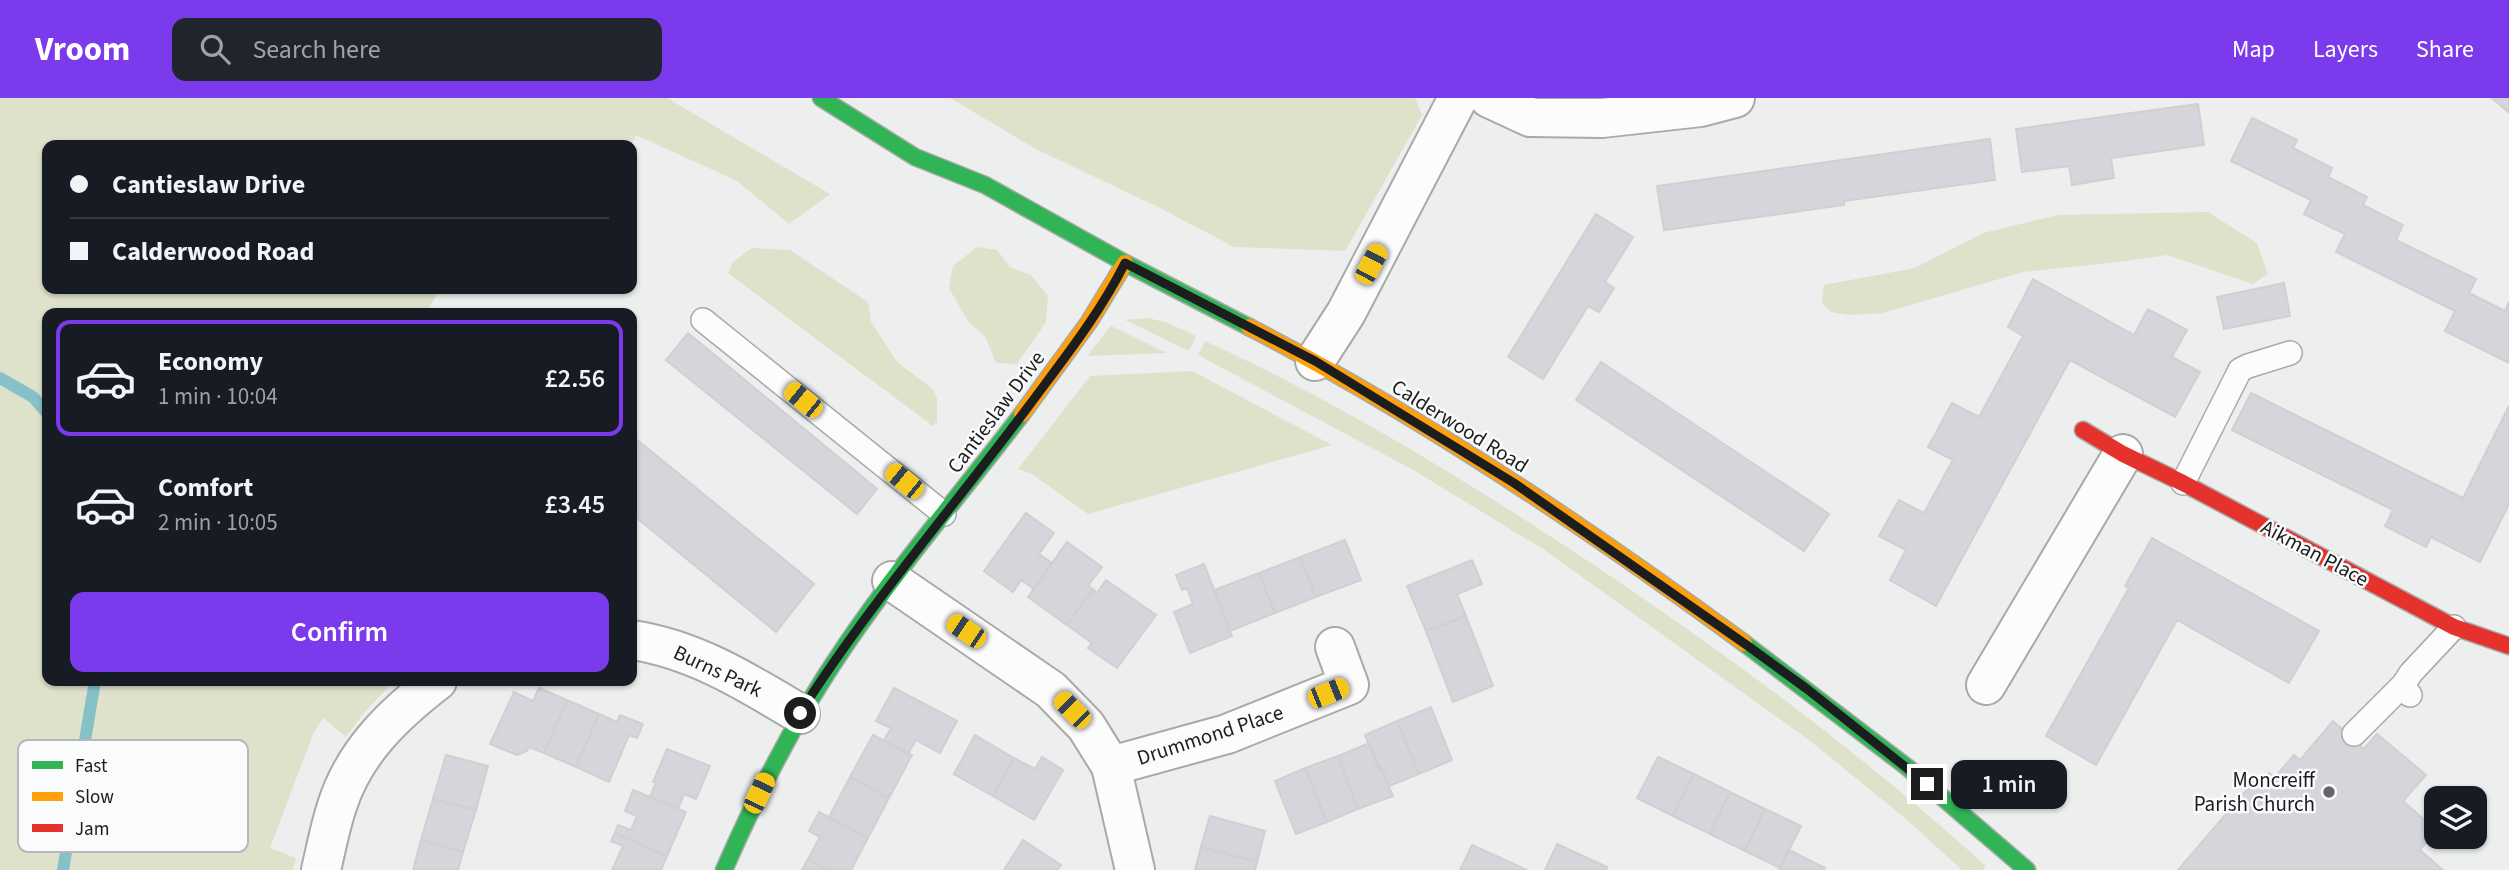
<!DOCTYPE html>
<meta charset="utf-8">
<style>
:root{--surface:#171b24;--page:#20242c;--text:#f1f3f6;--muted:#9ea1a6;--line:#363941;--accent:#7c3aed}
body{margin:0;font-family:"Source Sans 3",sans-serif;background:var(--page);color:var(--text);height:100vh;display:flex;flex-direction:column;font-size:26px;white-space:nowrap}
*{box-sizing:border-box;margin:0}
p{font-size:23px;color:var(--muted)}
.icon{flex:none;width:38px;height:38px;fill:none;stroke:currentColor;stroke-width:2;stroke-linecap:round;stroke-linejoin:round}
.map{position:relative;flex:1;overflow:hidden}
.side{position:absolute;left:42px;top:210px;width:595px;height:378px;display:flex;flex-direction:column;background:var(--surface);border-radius:14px;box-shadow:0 2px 5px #0004}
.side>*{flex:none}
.banner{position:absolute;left:42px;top:42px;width:595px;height:154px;border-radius:14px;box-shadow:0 2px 5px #0004;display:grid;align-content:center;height:154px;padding:0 28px;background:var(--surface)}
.buttons{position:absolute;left:2424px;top:688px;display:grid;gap:14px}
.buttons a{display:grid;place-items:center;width:63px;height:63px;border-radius:14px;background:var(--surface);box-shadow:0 2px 5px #0004;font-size:35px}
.end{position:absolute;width:32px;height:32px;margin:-16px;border:9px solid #1c1d1e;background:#fff;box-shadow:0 0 0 4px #fff}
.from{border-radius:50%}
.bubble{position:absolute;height:49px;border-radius:14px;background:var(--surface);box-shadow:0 2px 5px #0004;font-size:23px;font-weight:600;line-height:49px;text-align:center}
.car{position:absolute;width:21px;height:42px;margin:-21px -10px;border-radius:9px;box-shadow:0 0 5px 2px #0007;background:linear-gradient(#f5c518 24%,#345 0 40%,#f5c518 0 76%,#345 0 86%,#f5c518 0)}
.banner b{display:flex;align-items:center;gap:24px;height:66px;font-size:26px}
.banner b+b{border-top:2px solid var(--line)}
.banner i{width:18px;height:18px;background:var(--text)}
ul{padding:12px 0 0;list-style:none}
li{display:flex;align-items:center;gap:21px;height:116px;margin:0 14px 10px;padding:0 14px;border:4px solid transparent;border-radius:14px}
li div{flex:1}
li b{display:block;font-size:26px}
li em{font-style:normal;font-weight:600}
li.selected{border-color:var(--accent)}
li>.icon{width:63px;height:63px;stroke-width:1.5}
.button{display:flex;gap:14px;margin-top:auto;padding:14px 28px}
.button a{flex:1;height:80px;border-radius:14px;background:var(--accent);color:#fff;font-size:28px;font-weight:600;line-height:80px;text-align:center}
header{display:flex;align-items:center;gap:42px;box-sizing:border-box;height:98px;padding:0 35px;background:var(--accent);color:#fff}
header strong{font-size:33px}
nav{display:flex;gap:38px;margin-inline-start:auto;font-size:24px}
.search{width:490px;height:63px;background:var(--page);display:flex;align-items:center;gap:18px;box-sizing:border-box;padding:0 24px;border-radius:14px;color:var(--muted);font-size:26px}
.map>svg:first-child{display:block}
.green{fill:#dee2ca}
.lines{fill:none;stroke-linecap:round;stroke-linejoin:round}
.stream{stroke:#86c1c8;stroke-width:12}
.building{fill:#d5d6dc;stroke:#cfd0d0;stroke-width:2}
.lane-casing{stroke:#a8a9a9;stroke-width:26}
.street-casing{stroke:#a8a9a9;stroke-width:42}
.fast-casing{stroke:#a8a9a9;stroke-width:19}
.slow-casing{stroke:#a8a9a9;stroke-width:19}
.jam-casing{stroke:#a8a9a9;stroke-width:19}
.lane{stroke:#fcfcfc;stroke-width:23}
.street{stroke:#fcfcfc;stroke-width:38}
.fast{stroke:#30b455;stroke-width:16}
.slow{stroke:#ff9f0a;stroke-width:16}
.jam{stroke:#e5322d;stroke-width:16}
.route{stroke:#1c1d1e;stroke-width:9}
.poi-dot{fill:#656667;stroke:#fafbfd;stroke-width:2.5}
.labels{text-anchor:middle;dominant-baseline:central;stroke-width:5;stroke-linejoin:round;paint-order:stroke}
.street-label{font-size:21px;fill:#1c1d1e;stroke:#fafbfd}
.poi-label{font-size:21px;fill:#1c1d1e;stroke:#fafbfd;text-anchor:end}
.key{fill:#fafbfd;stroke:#b7b8ba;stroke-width:2}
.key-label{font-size:19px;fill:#1c1d1e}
</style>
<header>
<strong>Vroom</strong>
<div class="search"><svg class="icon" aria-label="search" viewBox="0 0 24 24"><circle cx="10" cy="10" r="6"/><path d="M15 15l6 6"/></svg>Search here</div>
<nav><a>Map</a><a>Layers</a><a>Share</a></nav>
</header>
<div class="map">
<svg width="2509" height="772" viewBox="0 0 2509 772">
<rect width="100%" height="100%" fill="#edeeee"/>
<path class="green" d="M 0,0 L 667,0 L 830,96 L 789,126 L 737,83 L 636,37 L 631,47 L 47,47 L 47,191 L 440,191 L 426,215 L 47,215 L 47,583 L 394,583 L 363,616 L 346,639 L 323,620 L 313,636 L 270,750 L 296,760 L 293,772 L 0,772 Z
M 950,0 L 1415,0 L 1422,17 L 1345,153 L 1234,149 L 1160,110 L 1036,51 Z
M 2208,114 L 2257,145 L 2268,176 L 2253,186 L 2167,157 L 2119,164 L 2023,174 L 1883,215 L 1849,217 L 1831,214 L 1822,205 L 1824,187 L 1915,170 L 1983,135 L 2058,117 Z
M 977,149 L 997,152 L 1010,169 L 1031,177 L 1048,198 L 1046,224 L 1017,266 L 996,265 L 986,240 L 967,222 L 949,190 L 953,168 Z
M 752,150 L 790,152 L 868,204 L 871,224 L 898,265 L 933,291 L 937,301 L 937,324 L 933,328 L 728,175 L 733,164 Z
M 1148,220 L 1168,225 L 1196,238 L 1189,253 L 1125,222 Z
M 1111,228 L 1167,255 L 1087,258 Z
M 1205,243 C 1340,305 1467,383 1591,465 C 1729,557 1862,656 1986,768 L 1983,772 L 1962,772 L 1906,721 L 1809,642 L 1546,453 L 1415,373 L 1198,257 Z
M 1192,273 L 1332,347 L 1088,416 L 1032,376 L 1018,371 L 1090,278 Z"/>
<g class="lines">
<path class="stream" d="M 0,280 L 33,299 L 47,315
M 63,772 L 95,583"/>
</g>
<path class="building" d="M 2492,0 L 2509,0 L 2509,15 Z
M 2198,6 L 2204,47 L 2111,60 L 2114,80 L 2072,87 L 2069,68 L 2022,74 L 2016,31 Z
M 2252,20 L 2297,42 L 2293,50 L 2332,70 L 2328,79 L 2367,99 L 2363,107 L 2403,127 L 2396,142 L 2476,181 L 2469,195 L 2505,213 L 2509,204 L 2509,265 L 2445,233 L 2455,213 L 2336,154 L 2345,136 L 2304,116 L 2311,102 L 2231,63 Z
M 1990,41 L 1995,82 L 1844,103 L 1844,107 L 1664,132 L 1657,88 Z
M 1596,116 L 1633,139 L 1605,184 L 1614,190 L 1599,214 L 1588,208 L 1543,281 L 1508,259 Z
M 2033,181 L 2134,237 L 2148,211 L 2187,232 L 2172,259 L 2200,274 L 2175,319 L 2070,262 L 1936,508 L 1890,482 L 1906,452 L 1879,438 L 1899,402 L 1924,415 L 1953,362 L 1928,349 L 1952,305 L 1979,319 L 2023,238 L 2008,229 Z
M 2284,185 L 2290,218 L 2224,231 L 2217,199 Z
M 688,235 L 877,391 L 857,416 L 666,262 Z
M 1601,264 L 1829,416 L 1804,453 L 1576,302 Z
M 2251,295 L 2463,400 L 2509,308 L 2509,406 L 2480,464 L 2431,439 L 2426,449 L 2385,428 L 2393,412 L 2232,332 Z
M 636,341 L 814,486 L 776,534 L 632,416 L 632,346 Z
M 1026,415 L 1054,435 L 1039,456 L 1052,465 L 1034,491 L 1021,482 L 1013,494 L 984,473 Z
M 2152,440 L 2319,533 L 2289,585 L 2177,522 L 2096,667 L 2046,638 L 2129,490 L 2125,488 Z
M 1345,442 L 1361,482 L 1316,499 L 1300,459 Z
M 1067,444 L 1102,469 L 1088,488 L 1093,491 L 1067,527 L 1028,499 Z
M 1300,459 L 1316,499 L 1275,515 L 1259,475 Z
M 1472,462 L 1482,486 L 1457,496 L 1466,518 L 1426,533 L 1407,488 Z
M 1204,466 L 1232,538 L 1190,555 L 1174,514 L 1193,506 L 1187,490 L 1182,492 L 1176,477 Z
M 1259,475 L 1275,515 L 1230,533 L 1214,492 Z
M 1106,482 L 1156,517 L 1117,570 L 1088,550 L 1092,545 L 1067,527 L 1093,491 L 1097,495 Z
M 1466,518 L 1493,588 L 1453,604 L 1426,533 Z
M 539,590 L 567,602 L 544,655 L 529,649 L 527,653 L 517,657 L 490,646 L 514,594 L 533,603 Z
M 894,590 L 957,623 L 940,655 L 916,642 L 908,656 L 884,642 L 891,630 L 876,623 Z
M 567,602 L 599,616 L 576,669 L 544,655 Z
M 1431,609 L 1452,662 L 1419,676 L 1397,623 Z
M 599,616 L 617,624 L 620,617 L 643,626 L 637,640 L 629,637 L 609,684 L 576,669 Z
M 1397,623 L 1419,676 L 1389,688 L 1382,670 L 1379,672 L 1365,637 Z
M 2333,623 L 2364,651 L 2377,636 L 2426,677 L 2403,703 L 2436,732 L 2420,752 L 2443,772 L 2178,772 L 2256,681 L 2260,684 L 2269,675 L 2275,679 L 2294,657 L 2300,662 Z
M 873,637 L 912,657 L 889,700 L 850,679 Z
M 975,637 L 1014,660 L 993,698 L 954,676 Z
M 1369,645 L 1393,698 L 1358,711 L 1338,658 Z
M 667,651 L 710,668 L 696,701 L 684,696 L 678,711 L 650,699 L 656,685 L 653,684 Z
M 446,657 L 488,668 L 476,712 L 433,701 Z
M 1338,658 L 1358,711 L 1327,724 L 1305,670 Z
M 1042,659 L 1063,672 L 1034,722 L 993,698 L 1014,660 L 1035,671 Z
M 1658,659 L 1694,676 L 1673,718 L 1637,700 Z
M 1305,670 L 1327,724 L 1296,736 L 1275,683 Z
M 1694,676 L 1730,694 L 1710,736 L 1673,718 Z
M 850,679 L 889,700 L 868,740 L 829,719 Z
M 633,692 L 686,714 L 667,758 L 615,735 L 618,727 L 631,732 L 637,718 L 625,713 Z
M 1730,694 L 1765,711 L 1745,753 L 1710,736 Z
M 433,701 L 476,712 L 463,754 L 421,742 Z
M 1765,711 L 1801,728 L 1780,770 L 1745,753 Z
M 819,714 L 868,740 L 851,772 L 828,772 L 808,761 L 820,739 L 809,733 Z
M 1210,718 L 1265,733 L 1257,764 L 1201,749 Z
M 615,735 L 667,758 L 661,772 L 612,772 L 623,748 L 611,743 Z
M 421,742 L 463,754 L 458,772 L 413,772 Z
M 1023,742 L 1061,767 L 1057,772 L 1004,772 Z
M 1557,746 L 1607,769 L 1606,772 L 1545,772 Z
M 1472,747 L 1527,772 L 1460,772 Z
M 1201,749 L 1257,764 L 1255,772 L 1195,772 Z
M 1789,752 L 1825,770 L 1824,772 L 1779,772 Z
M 808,761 L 828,772 L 802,772 Z"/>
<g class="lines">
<g class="lane-casing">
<path id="lane" d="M 703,222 L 944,416
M 2183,385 L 2240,272 L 2248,268 L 2290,255
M 2410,597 L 2403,587 L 2411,575 L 2454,529
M 2354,636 L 2403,587"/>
</g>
<g class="street-casing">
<path id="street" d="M 1489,0 L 1530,19 L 1602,20 L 1701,9 L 1735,0
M 1315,263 L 1346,215 L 1458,0
M 892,483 L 1051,592 L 1086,628 L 1111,668 L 1135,772
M 632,542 C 694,551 747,584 800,616
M 1986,587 L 2123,356
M 1111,668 L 1227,636 L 1349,587 L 1335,549
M 321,772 C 326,751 330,729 337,708 C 354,654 393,617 437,583"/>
</g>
<g class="fast-casing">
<path id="fast" d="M 821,0 L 915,59 L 985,87 L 1125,165 L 1249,229
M 1744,545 L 1907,669 L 2027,772
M 724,772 C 758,694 797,618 845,548 C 900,467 963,393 1022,316"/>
</g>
<g class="slow-casing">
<path id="slow" d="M 1249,229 C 1420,317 1589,431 1744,545
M 1022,316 L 1089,224 L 1125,165"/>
</g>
<g class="jam-casing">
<path id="jam" d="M 2083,332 L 2123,356 L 2183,385 L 2454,529 L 2509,548"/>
</g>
<use href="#lane" class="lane"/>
<use href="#street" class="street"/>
<use href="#fast" class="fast"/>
<use href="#slow" class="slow"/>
<use href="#jam" class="jam"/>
</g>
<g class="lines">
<path class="route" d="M 800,615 C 868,508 951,412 1028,309 C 1062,263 1099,217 1125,165 L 1315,263 L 1514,385 L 1748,548 L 1807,591 L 1927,686"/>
</g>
<circle class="poi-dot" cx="2329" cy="694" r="7"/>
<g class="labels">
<g class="street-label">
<text transform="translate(996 314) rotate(-53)">Cantieslaw Drive</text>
<text transform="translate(1460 328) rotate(32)">Calderwood Road</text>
<text transform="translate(2315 455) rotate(28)">Aikman Place</text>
<text transform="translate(718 573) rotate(25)">Burns Park</text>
<text transform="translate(1210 637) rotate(-18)">Drummond Place</text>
</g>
<g class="poi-label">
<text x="2315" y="682">Moncreiff<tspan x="2315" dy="24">Parish Church</tspan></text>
</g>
</g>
<rect x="18" y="642" width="230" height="112" rx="10" class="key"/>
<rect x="32" y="663" width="31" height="8" fill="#30b455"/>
<rect x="32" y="694" width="31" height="9" fill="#ff9f0a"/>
<rect x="32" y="726" width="31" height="8" fill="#e5322d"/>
<g class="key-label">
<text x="75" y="674">Fast</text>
<text x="75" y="705">Slow</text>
<text x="75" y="737">Jam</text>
</g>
</svg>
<div class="buttons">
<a><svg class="icon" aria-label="layers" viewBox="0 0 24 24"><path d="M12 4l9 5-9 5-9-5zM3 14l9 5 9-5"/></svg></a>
</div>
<i class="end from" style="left:800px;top:615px"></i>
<i class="end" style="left:1927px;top:686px"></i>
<div class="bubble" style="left:1951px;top:662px;width:116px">1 min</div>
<i class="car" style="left:1371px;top:166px;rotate:28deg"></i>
<i class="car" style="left:803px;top:302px;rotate:309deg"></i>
<i class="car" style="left:904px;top:383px;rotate:309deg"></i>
<i class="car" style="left:966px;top:533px;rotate:304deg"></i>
<i class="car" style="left:1328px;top:595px;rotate:68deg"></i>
<i class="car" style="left:1072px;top:612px;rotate:315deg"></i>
<i class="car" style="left:759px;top:695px;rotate:25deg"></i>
<div class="banner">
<b><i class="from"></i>Cantieslaw Drive</b>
<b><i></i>Calderwood Road</b>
</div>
<section class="side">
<ul>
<li class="selected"><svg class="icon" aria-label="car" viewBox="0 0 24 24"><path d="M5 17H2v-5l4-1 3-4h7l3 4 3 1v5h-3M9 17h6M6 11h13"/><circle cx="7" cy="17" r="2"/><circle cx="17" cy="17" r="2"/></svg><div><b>Economy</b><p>1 min · 10:04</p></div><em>£2.56</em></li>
<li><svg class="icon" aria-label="car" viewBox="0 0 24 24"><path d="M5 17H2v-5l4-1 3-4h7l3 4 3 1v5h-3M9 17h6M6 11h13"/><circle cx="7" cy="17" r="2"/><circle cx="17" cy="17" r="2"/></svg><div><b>Comfort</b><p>2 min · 10:05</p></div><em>£3.45</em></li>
</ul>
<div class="button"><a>Confirm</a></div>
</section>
</div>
